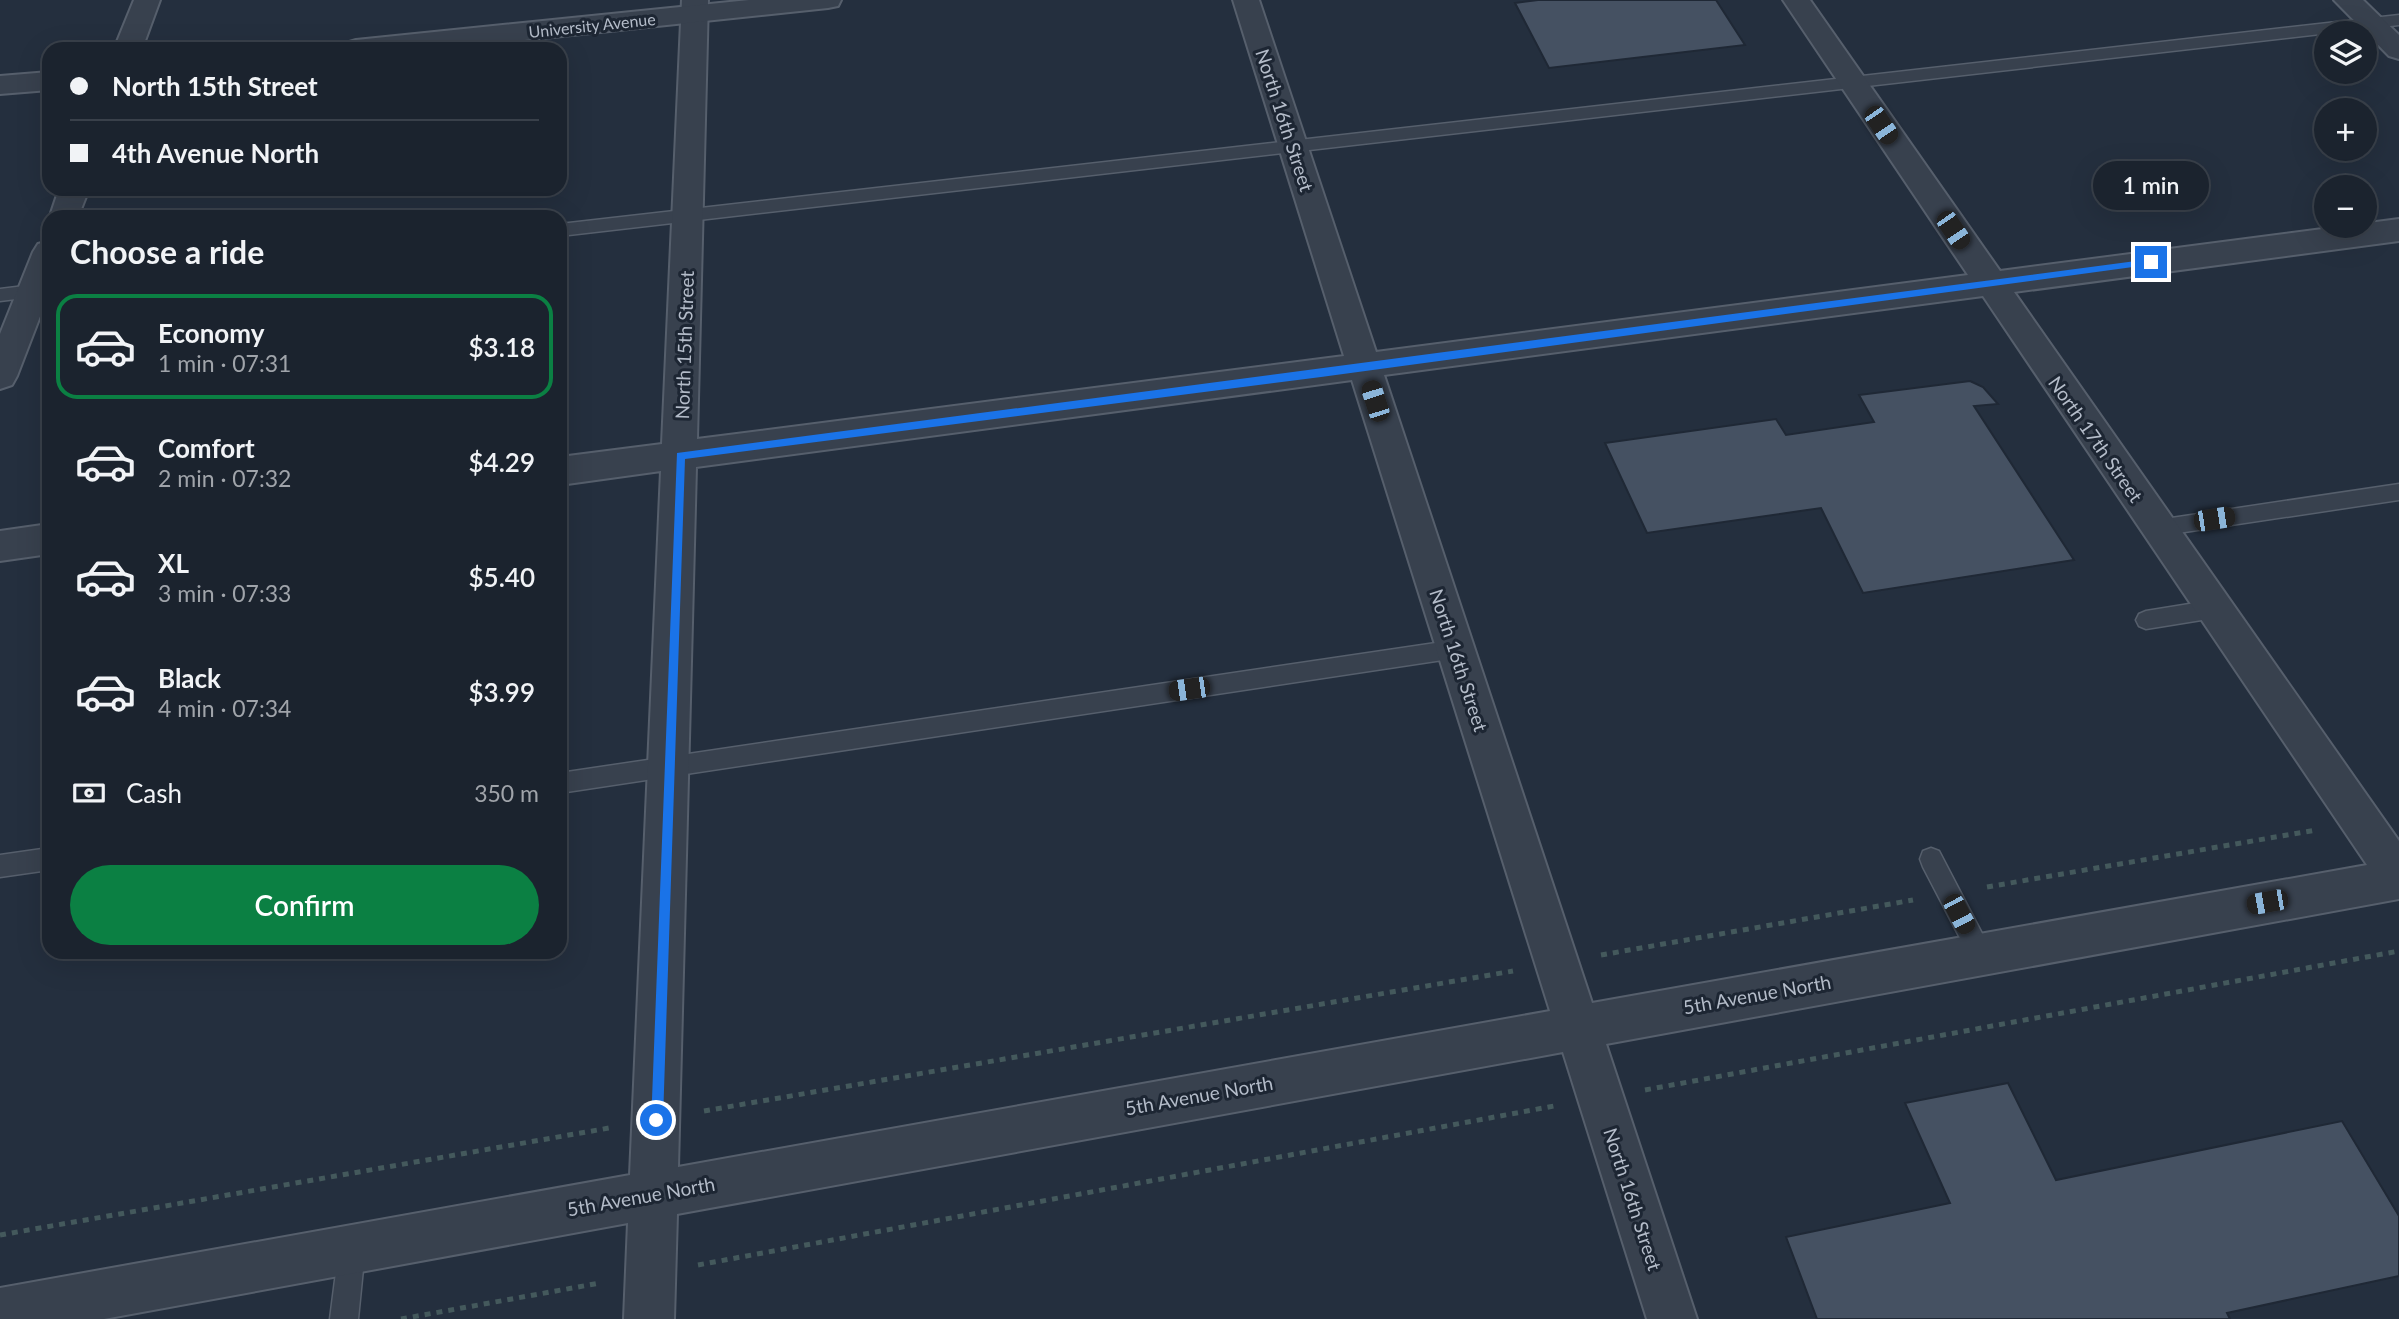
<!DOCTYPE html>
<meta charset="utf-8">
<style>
:root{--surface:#1b232e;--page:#282f3a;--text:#f1f3f6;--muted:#a0a4aa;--line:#39404a;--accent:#0b8043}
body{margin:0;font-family:Lato,sans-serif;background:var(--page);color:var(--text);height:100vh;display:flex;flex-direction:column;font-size:26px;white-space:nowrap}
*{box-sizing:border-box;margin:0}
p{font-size:23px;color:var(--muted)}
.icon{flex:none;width:38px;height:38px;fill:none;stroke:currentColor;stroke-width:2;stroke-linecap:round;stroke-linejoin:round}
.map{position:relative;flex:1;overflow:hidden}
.drawer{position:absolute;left:42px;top:210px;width:525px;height:749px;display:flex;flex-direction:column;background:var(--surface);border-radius:21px;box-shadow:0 7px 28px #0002,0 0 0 2px var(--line)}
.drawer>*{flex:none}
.banner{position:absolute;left:42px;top:42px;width:525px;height:154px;border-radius:21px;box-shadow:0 7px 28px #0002,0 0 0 2px var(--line);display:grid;align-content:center;height:154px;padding:0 28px;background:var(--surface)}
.tools{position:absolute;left:2314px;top:21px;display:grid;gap:14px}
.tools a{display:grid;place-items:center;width:63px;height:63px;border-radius:50%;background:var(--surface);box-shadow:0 7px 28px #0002,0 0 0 2px var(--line);font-size:35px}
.end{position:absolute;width:32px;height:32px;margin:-16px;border:9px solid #1a73e8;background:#fff;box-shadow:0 0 0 4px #fff}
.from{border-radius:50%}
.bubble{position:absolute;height:49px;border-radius:24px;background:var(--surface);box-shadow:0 7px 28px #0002,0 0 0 2px var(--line);font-size:23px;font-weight:600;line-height:49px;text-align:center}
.car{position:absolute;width:21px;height:42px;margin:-21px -10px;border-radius:9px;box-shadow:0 0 5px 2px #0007;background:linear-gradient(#222 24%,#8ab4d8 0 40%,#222 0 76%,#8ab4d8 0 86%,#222 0)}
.banner b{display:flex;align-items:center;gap:24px;height:66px;font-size:26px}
.banner b+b{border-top:2px solid var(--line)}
.banner i{width:18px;height:18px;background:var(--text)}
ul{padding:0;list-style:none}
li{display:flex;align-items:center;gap:21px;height:105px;margin:0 14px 10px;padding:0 14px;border:4px solid transparent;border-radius:21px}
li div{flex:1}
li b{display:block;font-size:26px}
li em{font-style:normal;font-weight:600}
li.current{border-color:var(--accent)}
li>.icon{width:63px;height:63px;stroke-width:1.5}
h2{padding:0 28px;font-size:32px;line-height:84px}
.pay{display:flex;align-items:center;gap:18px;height:77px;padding:0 28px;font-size:26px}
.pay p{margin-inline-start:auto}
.button{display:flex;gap:14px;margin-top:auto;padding:14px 28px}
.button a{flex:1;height:80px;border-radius:42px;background:var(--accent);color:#fff;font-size:28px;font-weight:600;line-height:80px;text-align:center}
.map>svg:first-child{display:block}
.building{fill:#455162;stroke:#1f2835;stroke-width:2}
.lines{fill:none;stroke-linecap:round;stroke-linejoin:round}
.service-casing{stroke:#565f6c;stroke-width:3}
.minor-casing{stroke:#565f6c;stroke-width:4}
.tertiary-casing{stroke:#565f6c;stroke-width:4}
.path{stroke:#44595c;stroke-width:5;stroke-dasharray:6 6;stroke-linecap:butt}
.service{fill:#38414e;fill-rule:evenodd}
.minor{fill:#38414e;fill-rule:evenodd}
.tertiary{fill:#38414e;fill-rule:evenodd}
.route{fill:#1a73e8}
.labels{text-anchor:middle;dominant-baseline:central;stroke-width:6;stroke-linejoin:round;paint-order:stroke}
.far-street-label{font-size:16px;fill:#b4bcc9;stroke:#1d2633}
.street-label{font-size:19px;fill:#b4bcc9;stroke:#1d2633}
</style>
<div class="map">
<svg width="2399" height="1319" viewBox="0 0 2399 1319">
<rect width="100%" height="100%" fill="#242f3e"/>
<path class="building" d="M 1538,0 L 1716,0 L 1745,45 L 1549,68 L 1515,3 Z
M 1970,381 L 1983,387 L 1998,404 L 1974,406 L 2074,560 L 1863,593 L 1821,508 L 1647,533 L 1605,443 L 1776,419 L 1786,435 L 1874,422 L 1859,395 Z
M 2008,1083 L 2056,1180 L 2342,1121 L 2399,1216 L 2399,1276 L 2227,1313 L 2230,1319 L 1817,1319 L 1786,1237 L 1950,1203 L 1905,1103 Z"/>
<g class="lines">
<g class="service-casing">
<path id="service" d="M 2399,15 L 2399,25 L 560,236 L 560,224 Z
M 49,283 L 49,295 L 0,301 L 0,289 Z
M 2399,484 L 2399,500 L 2158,536 L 2151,534 L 2148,528 L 2151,522 L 2158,520 Z
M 2214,600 L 2221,603 L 2224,609 L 2221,615 L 2214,618 L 2146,629 L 2139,626 L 2136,620 L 2139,614 L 2146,611 Z
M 1456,640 L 1463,643 L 1466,649 L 1463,655 L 1456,658 L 560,793 L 560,773 Z
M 49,848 L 49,870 L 0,877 L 0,855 Z
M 1931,848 L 1939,851 L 1988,945 L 1992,953 L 1988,961 L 1980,965 L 1972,961 L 1923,867 L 1920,859 L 1923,851 Z
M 352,1236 L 361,1240 L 365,1249 L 358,1319 L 330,1319 L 339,1249 L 343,1240 Z"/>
</g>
<g class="minor-casing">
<path id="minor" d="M 134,0 L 160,0 L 142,49 L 114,49 Z
M 682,0 L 708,0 L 697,439 L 1344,356 L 1233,0 L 1259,0 L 1376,352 L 1968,275 L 1783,0 L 1810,0 L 2000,271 L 2399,219 L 2399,241 L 2014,292 L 2399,841 L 2399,899 L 1606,1044 L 1697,1319 L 1647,1319 L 1563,1052 L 677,1214 L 674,1319 L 624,1319 L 628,1223 L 104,1319 L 0,1319 L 0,1288 L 630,1175 L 661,471 L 560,485 L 560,457 L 662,444 ZM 1983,296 L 2367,865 L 1592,1003 L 1384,375 ZM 1352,380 L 1550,1011 L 678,1167 L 696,467 Z
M 2334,0 L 2363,0 L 2399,35 L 2399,59 L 2389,56 Z
M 59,189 L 89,189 L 78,217 L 49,219 Z
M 49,241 L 49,293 L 17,376 L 12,385 L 0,389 L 0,334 L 33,252 L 38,244 Z
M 49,524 L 49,554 L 0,561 L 0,531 Z"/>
</g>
<g class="tertiary-casing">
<path id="tertiary" d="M 749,0 L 841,0 L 838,6 L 828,8 L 438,49 L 342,49 L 346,43 L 356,40 Z
M 49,72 L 49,90 L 0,94 L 0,76 Z"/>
</g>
<path class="path" d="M 1987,887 L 2316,830
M 1601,955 L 1913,900
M 1645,1090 L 2399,951
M 704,1111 L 1513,971
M 0,1235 L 609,1128
M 698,1265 L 1554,1106
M 401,1319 L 600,1283"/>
<use href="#service" class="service"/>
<use href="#minor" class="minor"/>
<use href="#tertiary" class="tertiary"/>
</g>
<path class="route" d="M 2151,259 L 2155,264 L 1321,377 L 685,459 L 663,1120 L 661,1125 L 651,1125 L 677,453 Z"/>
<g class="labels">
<g class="far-street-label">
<text transform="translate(592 25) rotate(-6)">University Avenue</text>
</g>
<g class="street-label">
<text transform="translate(1285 120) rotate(72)">North 16th Street</text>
<text transform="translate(684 345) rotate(-88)">North 15th Street</text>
<text transform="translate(2096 439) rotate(55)">North 17th Street</text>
<text transform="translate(1459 660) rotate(72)">North 16th Street</text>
<text transform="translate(1757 994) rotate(-10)">5th Avenue North</text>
<text transform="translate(1199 1095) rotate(-10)">5th Avenue North</text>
<text transform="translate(641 1196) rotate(-10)">5th Avenue North</text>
<text transform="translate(1633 1199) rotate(72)">North 16th Street</text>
</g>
</g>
</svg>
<div class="tools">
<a><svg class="icon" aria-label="layers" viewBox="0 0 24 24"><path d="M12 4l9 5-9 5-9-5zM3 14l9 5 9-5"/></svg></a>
<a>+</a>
<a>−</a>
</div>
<i class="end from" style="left:656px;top:1120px"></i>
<i class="end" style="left:2151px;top:262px"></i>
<div class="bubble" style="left:2093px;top:161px;width:116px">1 min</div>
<i class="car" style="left:1881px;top:125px;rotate:146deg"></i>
<i class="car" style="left:1953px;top:230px;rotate:146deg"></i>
<i class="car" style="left:1375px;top:401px;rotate:342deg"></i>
<i class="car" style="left:2214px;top:519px;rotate:81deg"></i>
<i class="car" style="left:1189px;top:689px;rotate:262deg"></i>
<i class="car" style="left:2267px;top:902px;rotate:260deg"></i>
<i class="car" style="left:1959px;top:914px;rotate:152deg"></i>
<div class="banner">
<b><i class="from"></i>North 15th Street</b>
<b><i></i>4th Avenue North</b>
</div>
<section class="drawer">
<h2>Choose a ride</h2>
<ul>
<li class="current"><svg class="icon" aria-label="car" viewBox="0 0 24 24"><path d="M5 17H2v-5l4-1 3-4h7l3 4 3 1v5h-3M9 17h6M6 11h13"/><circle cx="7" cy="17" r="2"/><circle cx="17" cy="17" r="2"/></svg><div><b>Economy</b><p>1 min · 07:31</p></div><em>$3.18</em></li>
<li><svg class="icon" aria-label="car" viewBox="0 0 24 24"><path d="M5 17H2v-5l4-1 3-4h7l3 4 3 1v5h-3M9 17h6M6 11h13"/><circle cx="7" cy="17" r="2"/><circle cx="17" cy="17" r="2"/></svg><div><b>Comfort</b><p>2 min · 07:32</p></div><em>$4.29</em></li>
<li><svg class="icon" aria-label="car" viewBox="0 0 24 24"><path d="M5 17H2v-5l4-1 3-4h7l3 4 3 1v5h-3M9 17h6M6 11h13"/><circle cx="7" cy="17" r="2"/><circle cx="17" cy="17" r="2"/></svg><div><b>XL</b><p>3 min · 07:33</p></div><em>$5.40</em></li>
<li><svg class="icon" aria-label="car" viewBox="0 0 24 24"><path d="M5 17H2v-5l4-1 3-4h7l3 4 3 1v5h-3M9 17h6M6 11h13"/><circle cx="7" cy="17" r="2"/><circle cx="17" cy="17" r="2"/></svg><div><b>Black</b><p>4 min · 07:34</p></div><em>$3.99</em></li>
</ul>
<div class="pay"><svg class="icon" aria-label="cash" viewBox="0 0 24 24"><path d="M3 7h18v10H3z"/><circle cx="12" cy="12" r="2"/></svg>Cash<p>350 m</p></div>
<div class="button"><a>Confirm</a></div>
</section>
</div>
